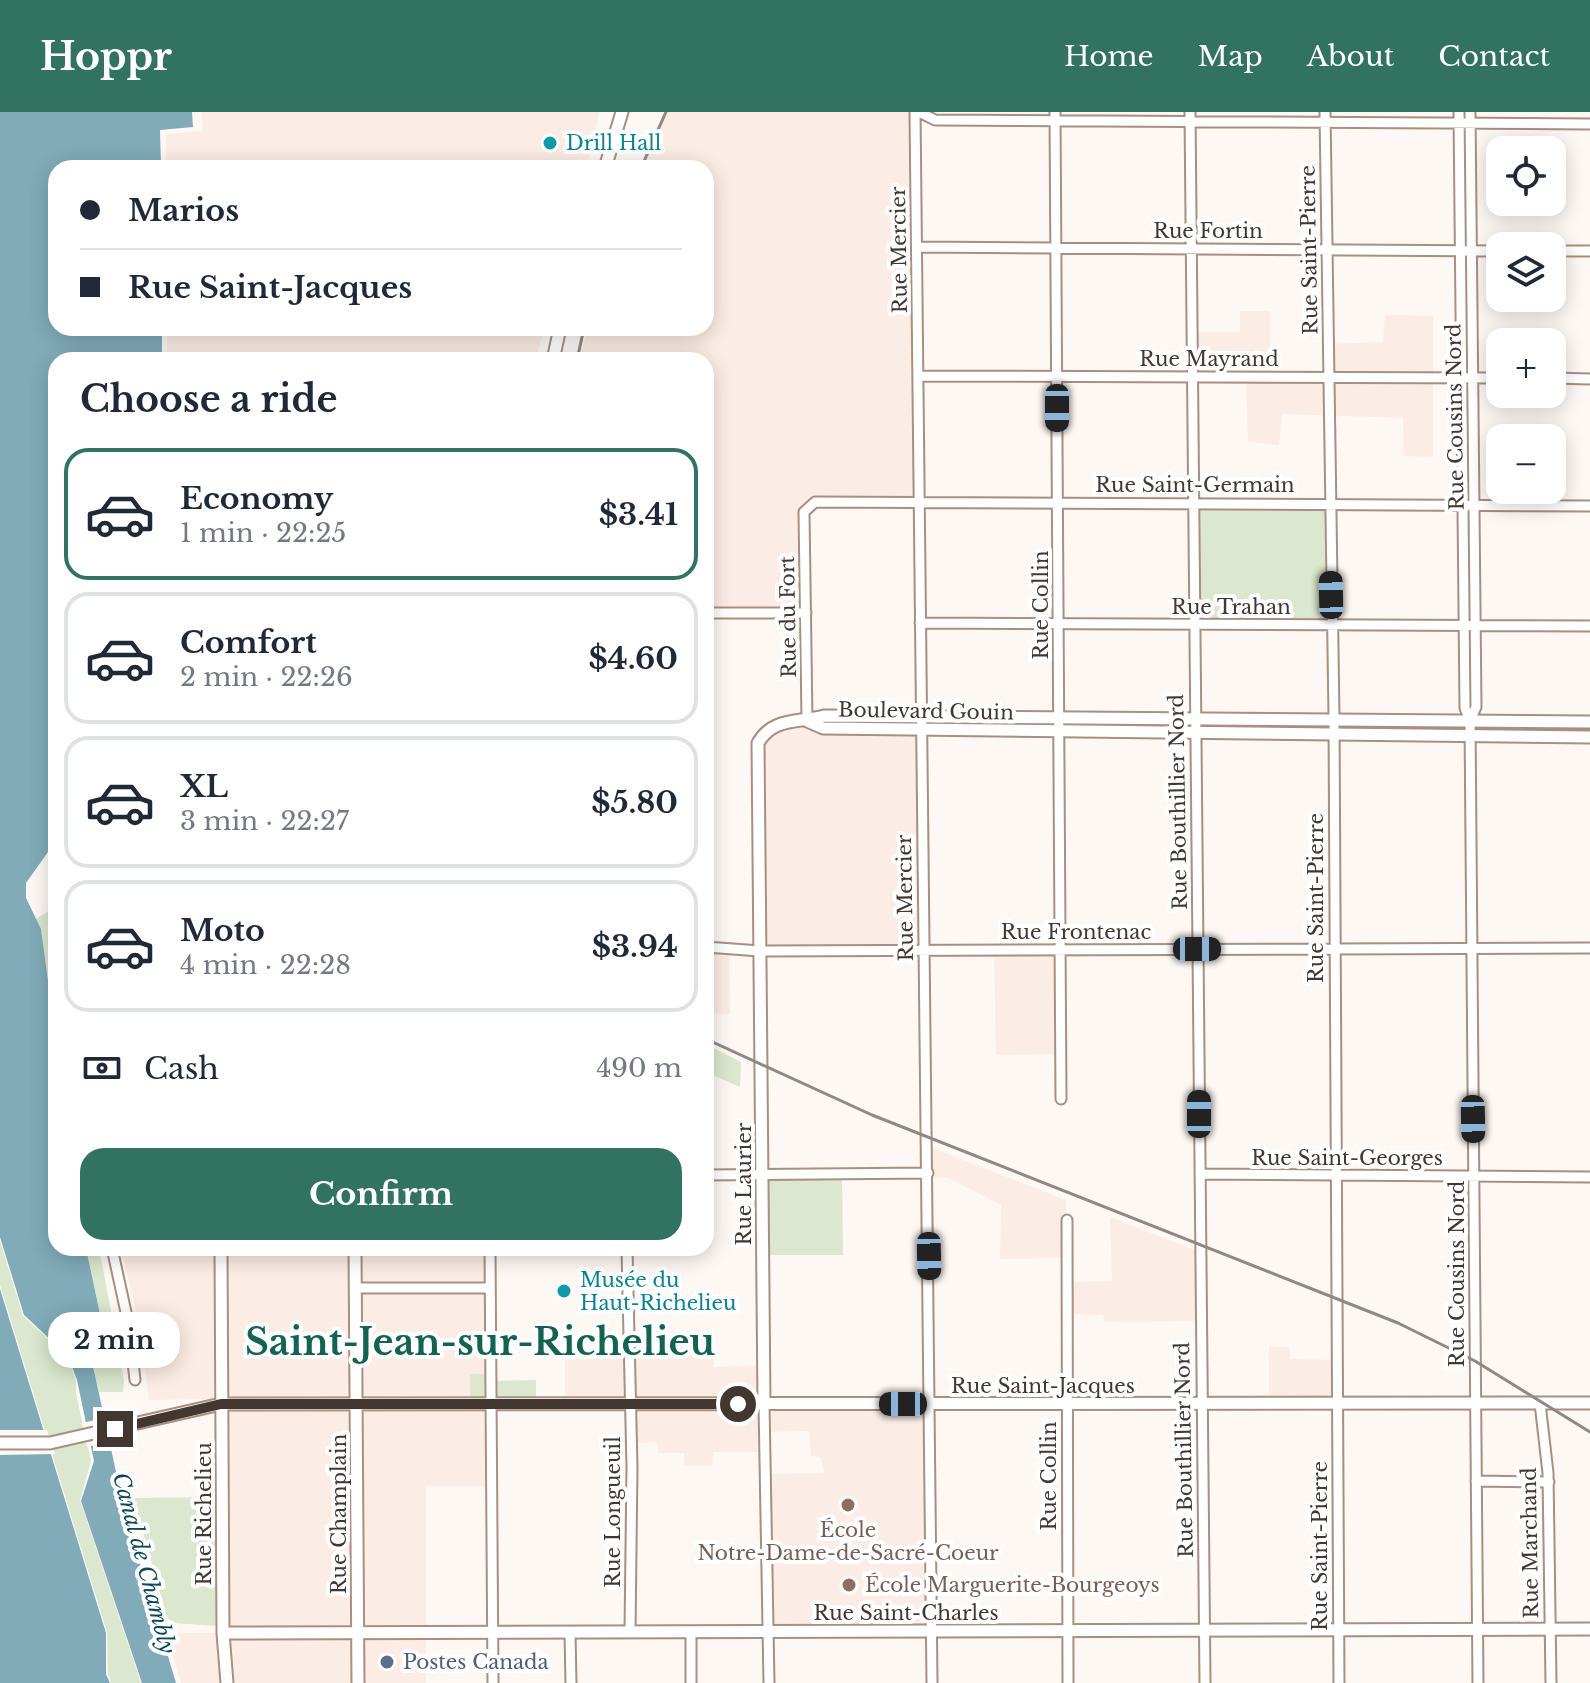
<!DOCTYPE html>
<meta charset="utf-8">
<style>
:root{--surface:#fff;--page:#f2f2f3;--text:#1f2937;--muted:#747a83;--line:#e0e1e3;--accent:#327260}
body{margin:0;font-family:"Libre Baskerville",serif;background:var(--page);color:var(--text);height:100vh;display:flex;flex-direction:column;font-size:30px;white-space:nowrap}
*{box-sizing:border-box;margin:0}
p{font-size:26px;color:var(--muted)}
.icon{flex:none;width:44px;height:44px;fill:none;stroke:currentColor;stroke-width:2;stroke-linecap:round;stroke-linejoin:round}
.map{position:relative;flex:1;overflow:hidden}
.drawer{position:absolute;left:48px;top:240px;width:666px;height:904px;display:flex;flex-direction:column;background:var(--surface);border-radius:24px;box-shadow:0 4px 20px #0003}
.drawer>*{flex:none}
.hud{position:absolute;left:48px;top:48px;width:666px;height:176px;border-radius:24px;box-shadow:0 4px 20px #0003;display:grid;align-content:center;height:176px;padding:0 32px;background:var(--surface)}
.tools{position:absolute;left:1486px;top:24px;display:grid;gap:16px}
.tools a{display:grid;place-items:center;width:80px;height:80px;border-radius:16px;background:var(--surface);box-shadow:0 4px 20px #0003;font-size:40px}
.end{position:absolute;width:36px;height:36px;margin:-18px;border:10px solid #423731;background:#fff;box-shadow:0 0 0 4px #fff}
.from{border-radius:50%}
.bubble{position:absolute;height:56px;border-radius:24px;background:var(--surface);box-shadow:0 4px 20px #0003;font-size:26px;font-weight:800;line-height:56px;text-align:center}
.car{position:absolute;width:24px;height:48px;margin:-24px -12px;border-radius:10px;box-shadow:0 0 6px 2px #0007;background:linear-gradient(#222 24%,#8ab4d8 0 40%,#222 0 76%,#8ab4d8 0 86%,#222 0)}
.hud b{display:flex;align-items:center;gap:28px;height:76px;font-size:30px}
.hud b+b{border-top:2px solid var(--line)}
.hud i{width:20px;height:20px;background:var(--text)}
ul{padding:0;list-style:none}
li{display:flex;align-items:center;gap:24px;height:132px;margin:0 16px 12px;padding:0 16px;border:4px solid var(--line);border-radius:24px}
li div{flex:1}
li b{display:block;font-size:30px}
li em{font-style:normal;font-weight:800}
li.on{border-color:var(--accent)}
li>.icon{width:72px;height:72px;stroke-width:1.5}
h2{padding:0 32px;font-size:36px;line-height:96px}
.pay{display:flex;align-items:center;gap:20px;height:88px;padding:0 32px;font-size:30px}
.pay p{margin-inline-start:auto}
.button{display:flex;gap:16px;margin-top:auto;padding:16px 32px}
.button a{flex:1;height:92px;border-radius:24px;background:var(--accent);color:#fff;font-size:32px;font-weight:800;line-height:92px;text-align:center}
header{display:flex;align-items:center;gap:48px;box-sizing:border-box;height:112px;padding:0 40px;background:var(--accent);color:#fff}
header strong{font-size:38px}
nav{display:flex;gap:44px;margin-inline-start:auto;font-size:28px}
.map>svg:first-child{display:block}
.built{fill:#fbede5}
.green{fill:#dbe7ce}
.water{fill:#81abb9}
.pier{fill:#fdf8f4}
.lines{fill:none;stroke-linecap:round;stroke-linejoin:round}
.minor-casing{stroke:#a88f80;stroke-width:13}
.tertiary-casing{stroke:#a88f80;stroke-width:15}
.minor{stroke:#fff;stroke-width:9}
.tertiary{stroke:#fff;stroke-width:11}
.rail{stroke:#918883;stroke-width:3}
.route{stroke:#423731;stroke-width:10}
.culture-dot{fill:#0f9aa8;stroke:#fff;stroke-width:3}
.education-dot{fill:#8d6e63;stroke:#fff;stroke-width:3}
.service-dot{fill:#5c6f8a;stroke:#fff;stroke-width:3}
.labels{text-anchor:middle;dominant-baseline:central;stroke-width:8;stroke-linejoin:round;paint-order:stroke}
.culture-label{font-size:20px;fill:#0d838f;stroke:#fff;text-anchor:start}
.street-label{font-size:20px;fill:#423731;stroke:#fff}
.education-label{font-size:20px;fill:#785e54;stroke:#fff}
.service-label{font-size:20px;fill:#4e5e75;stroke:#fff;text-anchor:start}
.water-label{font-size:22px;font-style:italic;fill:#0d4859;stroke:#fff}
.town-label{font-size:36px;font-weight:bold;fill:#136350;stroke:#fff}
</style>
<header>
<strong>Hoppr</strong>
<nav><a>Home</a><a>Map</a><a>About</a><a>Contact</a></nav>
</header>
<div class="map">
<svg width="1590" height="1571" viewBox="0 0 1590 1571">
<rect width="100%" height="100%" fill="#fdf8f4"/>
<path class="built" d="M 201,0 L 599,0 L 587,56 L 166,56 L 166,22 L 203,19 Z
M 664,0 L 915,0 L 919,390 L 815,390 L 804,400 L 806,501 L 706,501 L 706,248 L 580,248 L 587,216 L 706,216 L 706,56 L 641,56 Z
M 1240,199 L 1270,199 L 1271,269 L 1328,265 L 1323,232 L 1383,230 L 1385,203 L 1433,204 L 1433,345 L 1404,344 L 1403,306 L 1282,302 L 1279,333 L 1248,330 L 1246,266 L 1192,265 L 1192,220 L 1240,220 Z
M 167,216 L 544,216 L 536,248 L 167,248 Z
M 807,609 L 823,616 L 921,617 L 924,839 L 760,839 L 758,631 L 765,620 Z
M 706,835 L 729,837 L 730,902 L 707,901 L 708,919 L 706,918 Z
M 994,838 L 1061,838 L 1061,942 L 996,943 Z
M 928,1034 L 1066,1088 L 1067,1146 L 1000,1147 L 1001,1093 L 949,1066 L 928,1066 Z
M 1110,1105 L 1200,1140 L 1201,1209 L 1104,1210 L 1103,1203 L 1067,1202 L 1067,1170 L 1112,1169 Z
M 121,1136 L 490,1136 L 493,1290 L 565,1290 L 565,1248 L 681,1243 L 681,1235 L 713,1233 L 714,1255 L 763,1253 L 764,1292 L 931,1292 L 932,1519 L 767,1519 L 765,1362 L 825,1361 L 820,1345 L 811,1344 L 809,1319 L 765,1320 L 765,1340 L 713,1340 L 712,1354 L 684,1354 L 684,1341 L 658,1341 L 657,1330 L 632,1331 L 631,1292 L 492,1293 L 492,1374 L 426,1374 L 426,1571 L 181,1571 L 166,1521 L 222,1521 L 221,1293 L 213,1287 L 149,1288 L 140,1217 Z
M 1269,1234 L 1290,1236 L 1290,1247 L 1337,1248 L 1337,1291 L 1269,1292 Z"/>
<path class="green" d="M 1193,391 L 1330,392 L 1332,513 L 1194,513 Z
M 56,794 L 56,928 L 41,817 L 36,807 Z
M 706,932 L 741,950 L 740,975 L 706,960 Z
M 761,1062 L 842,1062 L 843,1143 L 762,1143 Z
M 0,1129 L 23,1204 L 68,1245 L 76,1269 L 76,1282 L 91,1349 L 80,1388 L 141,1571 L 111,1571 L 108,1562 L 107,1520 L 0,1173 Z
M 86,1136 L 99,1136 L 124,1269 L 123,1280 L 99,1280 L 91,1245 L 104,1221 Z
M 470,1262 L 488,1262 L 488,1289 L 470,1290 Z
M 536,1268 L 536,1290 L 493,1290 L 492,1269 Z
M 215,1385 L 217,1514 L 173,1511 L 167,1505 L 133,1386 Z"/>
<path class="water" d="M 0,0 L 192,0 L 193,15 L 160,18 L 161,56 L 56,56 L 56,216 L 162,216 L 162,248 L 56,248 L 56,741 L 48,740 L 26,771 L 26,786 L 41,817 L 56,928 L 56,1136 L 86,1136 L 104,1221 L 91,1245 L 125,1401 L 176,1571 L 142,1571 L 81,1389 L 94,1349 L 77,1268 L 68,1244 L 24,1203 L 0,1125 Z
M 0,1177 L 106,1521 L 106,1562 L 110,1571 L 0,1571 Z"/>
<path class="pier" d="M 108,1305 L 113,1329 L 87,1335 L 82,1311 Z
M 0,1318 L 47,1318 L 55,1342 L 0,1343 Z"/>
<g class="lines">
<g class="minor-casing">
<path id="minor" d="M 915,0 L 932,1571
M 919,0 L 935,8 L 1590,12
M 1055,0 L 1061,987
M 1190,0 L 1205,1571
M 1325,0 L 1334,604 L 1339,1571
M 1459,0 L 1465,596 L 1470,609 L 1478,1571
M 917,135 L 1500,139
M 1552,139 L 1590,139
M 918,264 L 1500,266
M 1552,266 L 1590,267
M 706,501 L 806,501
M 920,511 L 1590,514
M 807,609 L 804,400 L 815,390 L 1590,394
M 1470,609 L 1476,595 L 1470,0
M 706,835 L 760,839 L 1590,836
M 1200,1062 L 1590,1065
M 706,1063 L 928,1061
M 1067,1108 L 1068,1571
M 112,1136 L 129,1214 L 135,1268
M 490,1136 L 493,1571
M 627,1136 L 632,1355 L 630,1520
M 355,1176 L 490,1176
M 1540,1291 L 1548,1361 L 1551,1571
M 764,1292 L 769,1571
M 1476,1369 L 1549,1370
M 570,1520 L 571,1571
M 691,1520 L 691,1571"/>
</g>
<g class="tertiary-casing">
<path id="tertiary" d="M 605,56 L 622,0
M 553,248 L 560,216
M 807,609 L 823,616 L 1590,625
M 221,1136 L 223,1521 L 227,1571
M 355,1136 L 358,1571
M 764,1292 L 758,631 C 773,605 798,611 824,604 L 1590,610
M 0,1331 L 50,1331 L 221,1292 L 1590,1291
M 223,1521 L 1590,1517"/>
</g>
<use href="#minor" class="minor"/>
<use href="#tertiary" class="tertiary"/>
<path class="rail" d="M 641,56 L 666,0
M 577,248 L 584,216
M 706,927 L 872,1003 L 1398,1211 L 1475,1249 L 1590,1320"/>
</g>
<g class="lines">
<path class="route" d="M 115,1317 L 221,1292 L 738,1292"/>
</g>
<g class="culture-dot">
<circle cx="550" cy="31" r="8"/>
<circle cx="564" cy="1179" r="8"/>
</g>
<g class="education-dot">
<circle cx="848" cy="1393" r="8"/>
<circle cx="849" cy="1473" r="8"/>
</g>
<circle class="service-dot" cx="387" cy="1550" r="8"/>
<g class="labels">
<g class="culture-label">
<text x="566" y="31">Drill Hall</text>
<text x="580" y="1168">Musée du<tspan x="580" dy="23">Haut-Richelieu</tspan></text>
</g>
<g class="street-label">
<text x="1208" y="119">Rue Fortin</text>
<text transform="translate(899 138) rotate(-91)">Rue Mercier</text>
<text transform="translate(1309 138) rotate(-91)">Rue Saint-Pierre</text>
<text x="1209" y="247">Rue Mayrand</text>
<text transform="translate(1455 305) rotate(-91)">Rue Cousins Nord</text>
<text x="1195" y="373">Rue Saint-Germain</text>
<text transform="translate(1041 493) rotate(-90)">Rue Collin</text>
<text x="1231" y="495">Rue Trahan</text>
<text transform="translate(788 505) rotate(-91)">Rue du Fort</text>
<text transform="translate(926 599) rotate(1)">Boulevard Gouin</text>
<text transform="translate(1178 690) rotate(-91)">Rue Bouthillier Nord</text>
<text transform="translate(905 786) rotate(-91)">Rue Mercier</text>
<text transform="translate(1316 786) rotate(-90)">Rue Saint-Pierre</text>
<text x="1076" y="820">Rue Frontenac</text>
<text x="1347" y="1046">Rue Saint-Georges</text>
<text transform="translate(744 1072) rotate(-90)">Rue Laurier</text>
<text transform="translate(1457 1162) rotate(-90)">Rue Cousins Nord</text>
<text x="1043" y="1274">Rue Saint-Jacques</text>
<text transform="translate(1184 1338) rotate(-91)">Rue Bouthillier Nord</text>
<text transform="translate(1049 1364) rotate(-90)">Rue Collin</text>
<text transform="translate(613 1400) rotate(-90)">Rue Longueuil</text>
<text transform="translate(204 1402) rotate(-90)">Rue Richelieu</text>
<text transform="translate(339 1402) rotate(-90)">Rue Champlain</text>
<text transform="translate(1530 1431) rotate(-91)">Rue Marchand</text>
<text transform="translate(1320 1434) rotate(-90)">Rue Saint-Pierre</text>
<text x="906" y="1501">Rue Saint-Charles</text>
</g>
<g class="education-label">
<text x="848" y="1418">École<tspan x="848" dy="23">Notre-Dame-de-Sacré-Coeur</tspan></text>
<text x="865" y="1473" text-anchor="start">École Marguerite-Bourgeoys</text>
</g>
<g class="service-label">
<text x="403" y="1550">Postes Canada</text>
</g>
<g class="water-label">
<text transform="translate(144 1451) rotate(75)">Canal de Chambly</text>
</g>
<g class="town-label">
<text x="480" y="1230">Saint-Jean-sur-Richelieu</text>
</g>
</g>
</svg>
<div class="tools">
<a><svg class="icon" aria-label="locate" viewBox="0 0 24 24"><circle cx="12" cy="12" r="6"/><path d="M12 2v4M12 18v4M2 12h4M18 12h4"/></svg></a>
<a><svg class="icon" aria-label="layers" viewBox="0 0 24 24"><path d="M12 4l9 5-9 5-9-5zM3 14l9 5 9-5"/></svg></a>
<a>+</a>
<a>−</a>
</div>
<i class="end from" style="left:738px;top:1292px"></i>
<i class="end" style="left:115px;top:1317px"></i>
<div class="bubble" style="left:48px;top:1200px;width:132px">2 min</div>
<i class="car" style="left:1057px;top:296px;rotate:180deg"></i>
<i class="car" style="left:1331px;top:483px;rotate:359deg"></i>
<i class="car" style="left:1197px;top:837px;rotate:90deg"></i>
<i class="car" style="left:1199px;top:1002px;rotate:0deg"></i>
<i class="car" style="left:1473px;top:1007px;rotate:179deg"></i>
<i class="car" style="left:929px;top:1144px;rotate:179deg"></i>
<i class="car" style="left:903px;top:1292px;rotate:270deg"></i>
<div class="hud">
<b><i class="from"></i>Marios</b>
<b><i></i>Rue Saint-Jacques</b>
</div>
<section class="drawer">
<h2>Choose a ride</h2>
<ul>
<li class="on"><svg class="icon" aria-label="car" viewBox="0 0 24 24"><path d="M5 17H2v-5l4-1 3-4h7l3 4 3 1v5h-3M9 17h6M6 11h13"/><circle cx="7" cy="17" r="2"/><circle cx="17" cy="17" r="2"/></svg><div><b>Economy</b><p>1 min · 22:25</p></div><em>$3.41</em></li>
<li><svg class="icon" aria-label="car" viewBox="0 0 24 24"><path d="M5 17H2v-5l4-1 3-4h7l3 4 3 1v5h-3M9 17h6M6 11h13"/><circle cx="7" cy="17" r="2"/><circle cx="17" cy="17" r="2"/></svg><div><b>Comfort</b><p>2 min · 22:26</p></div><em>$4.60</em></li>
<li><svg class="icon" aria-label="car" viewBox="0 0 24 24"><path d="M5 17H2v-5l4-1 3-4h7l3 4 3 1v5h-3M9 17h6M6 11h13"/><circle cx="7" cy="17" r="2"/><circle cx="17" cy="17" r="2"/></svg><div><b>XL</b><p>3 min · 22:27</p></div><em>$5.80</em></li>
<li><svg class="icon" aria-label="car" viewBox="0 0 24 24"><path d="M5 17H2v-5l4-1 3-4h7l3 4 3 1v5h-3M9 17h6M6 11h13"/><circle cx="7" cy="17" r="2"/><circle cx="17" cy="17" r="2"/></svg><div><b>Moto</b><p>4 min · 22:28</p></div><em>$3.94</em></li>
</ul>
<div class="pay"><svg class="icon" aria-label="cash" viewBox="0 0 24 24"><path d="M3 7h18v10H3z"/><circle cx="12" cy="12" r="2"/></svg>Cash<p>490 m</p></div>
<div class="button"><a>Confirm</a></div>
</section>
</div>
